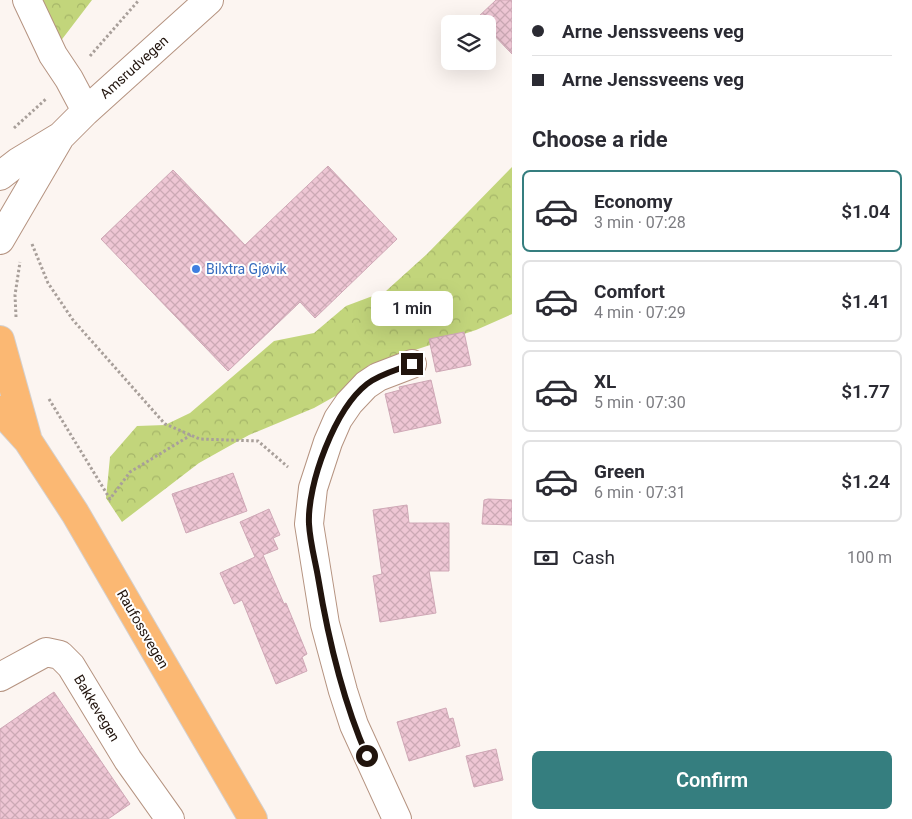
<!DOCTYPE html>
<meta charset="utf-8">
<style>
:root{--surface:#fff;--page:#f2f2f3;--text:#2b2b33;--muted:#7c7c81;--line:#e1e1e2;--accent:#357e7f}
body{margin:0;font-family:Roboto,sans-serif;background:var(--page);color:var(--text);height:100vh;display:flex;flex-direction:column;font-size:19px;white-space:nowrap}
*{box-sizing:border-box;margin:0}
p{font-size:16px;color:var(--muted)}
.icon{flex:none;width:28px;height:28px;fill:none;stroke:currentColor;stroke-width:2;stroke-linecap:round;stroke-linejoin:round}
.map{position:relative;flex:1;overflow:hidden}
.drawer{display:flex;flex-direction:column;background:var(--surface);width:400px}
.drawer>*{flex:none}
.guide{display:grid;align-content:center;height:110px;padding:0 20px;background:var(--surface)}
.fabs{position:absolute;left:441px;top:15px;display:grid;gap:10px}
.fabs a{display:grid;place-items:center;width:55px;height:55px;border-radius:8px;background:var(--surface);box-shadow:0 5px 20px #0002;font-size:25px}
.end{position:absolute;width:22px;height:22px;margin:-11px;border:6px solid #21140d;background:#fff;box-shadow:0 0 0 2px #fff}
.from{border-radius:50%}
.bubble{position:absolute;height:35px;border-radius:8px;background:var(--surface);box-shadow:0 5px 20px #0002;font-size:16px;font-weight:600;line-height:35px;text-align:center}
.guide b{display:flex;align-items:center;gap:18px;height:48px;font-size:19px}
.guide b+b{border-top:1px solid var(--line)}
.guide i{width:12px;height:12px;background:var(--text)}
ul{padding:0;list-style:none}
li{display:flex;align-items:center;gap:15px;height:82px;margin:0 10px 8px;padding:0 10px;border:2px solid var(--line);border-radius:8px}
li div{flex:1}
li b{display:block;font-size:19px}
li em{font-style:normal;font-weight:600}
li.on{border-color:var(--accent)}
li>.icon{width:45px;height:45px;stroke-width:1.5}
h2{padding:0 20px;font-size:22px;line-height:60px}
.pay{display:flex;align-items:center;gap:12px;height:55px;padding:0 20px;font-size:19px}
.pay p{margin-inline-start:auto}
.button{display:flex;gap:10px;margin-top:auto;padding:10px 20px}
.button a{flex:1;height:58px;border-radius:8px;background:var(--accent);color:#fff;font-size:20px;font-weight:600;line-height:58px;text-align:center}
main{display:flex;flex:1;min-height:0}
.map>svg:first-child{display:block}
.forest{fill:url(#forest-crowns)}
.building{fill:url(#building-cross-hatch);stroke:#cfa8b6}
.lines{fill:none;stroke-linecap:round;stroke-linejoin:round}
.minor-casing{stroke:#b59380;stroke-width:30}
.major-casing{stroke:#d3d0cf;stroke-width:30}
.path{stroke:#a89f9a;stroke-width:3;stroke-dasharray:2.5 2.5;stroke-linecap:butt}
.minor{stroke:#fff;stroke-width:28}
.major{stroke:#fbb873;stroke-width:28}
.route{stroke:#21140d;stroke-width:6}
.shop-dot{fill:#3f7fe0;stroke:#fff;stroke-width:2}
.labels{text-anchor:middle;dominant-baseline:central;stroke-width:4;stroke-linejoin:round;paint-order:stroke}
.street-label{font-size:14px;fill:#21140d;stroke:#fff}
.shop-label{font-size:14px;fill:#366cbe;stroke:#fff;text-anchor:start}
</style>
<main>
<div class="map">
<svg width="512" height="819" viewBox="0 0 512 819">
<defs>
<pattern id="forest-crowns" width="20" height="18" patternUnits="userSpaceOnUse" patternTransform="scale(1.25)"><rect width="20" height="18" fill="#c2d57b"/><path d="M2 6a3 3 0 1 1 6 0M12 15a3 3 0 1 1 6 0" fill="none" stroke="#a6b669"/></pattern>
<pattern id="building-cross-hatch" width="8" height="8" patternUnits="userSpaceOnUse" patternTransform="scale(1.25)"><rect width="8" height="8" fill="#eec6d4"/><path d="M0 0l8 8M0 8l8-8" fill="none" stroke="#cca9b5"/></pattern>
</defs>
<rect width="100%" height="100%" fill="#fcf5f1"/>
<path class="forest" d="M 14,0 L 92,0 L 50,55 Z
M 512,167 L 512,314 L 476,330 L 369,365 L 339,394 L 314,408 L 249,435 L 199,463 L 122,522 L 106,498 L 110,457 L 137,426 L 165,425 L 190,413 L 274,341 L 314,333 L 346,306 L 386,291 L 427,254 Z"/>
<path class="building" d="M 496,0 L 512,0 L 512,54 L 488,29 L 488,24 L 482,24 L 477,18 Z
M 328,166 L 397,239 L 315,318 L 300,302 L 228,371 L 101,239 L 173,170 L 245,245 Z
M 464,332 L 471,365 L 436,372 L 429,339 Z
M 431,380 L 441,423 L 394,433 L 385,394 L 400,390 L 399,387 Z
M 233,473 L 247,511 L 186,533 L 172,494 Z
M 488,499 L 512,500 L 512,525 L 482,524 L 484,500 Z
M 407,505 L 409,523 L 449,523 L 449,571 L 429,571 L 436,613 L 380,622 L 373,576 L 382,574 L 373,510 Z
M 269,509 L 280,535 L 273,538 L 278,549 L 263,555 L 284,604 L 286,603 L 307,654 L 302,657 L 307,671 L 276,684 L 242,600 L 234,604 L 220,573 L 255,557 L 240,522 Z
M 54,692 L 130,804 L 108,819 L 0,819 L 0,729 Z
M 446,708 L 449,719 L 453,718 L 460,746 L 409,761 L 397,722 Z
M 496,749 L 503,780 L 474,787 L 466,756 Z"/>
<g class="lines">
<g class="minor-casing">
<path id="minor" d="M 27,0 L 53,55 L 69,79 L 86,111
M 0,176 L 18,162 L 61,136 L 86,111 L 209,0
M 0,240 L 59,139
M 0,677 L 46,652 L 60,655 L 71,666 L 128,760 L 170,819
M 397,819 L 354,725 L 343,691 L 325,624 L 309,524 L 313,488 L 328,442 L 338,419 L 349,403 L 366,385 L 378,377 L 412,364"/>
</g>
<g class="major-casing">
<path id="major" d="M 0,340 L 27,437
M 0,410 L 28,441 L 75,513 L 253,819"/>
</g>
<path class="path" d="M 90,56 L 139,0
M 14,128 L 46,99
M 32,244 L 48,283 L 73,320 L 165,424 L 200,439 L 258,441 L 288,467
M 16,317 L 15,295 L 20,262
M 49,399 L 110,499 L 130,472 L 191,435"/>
<use href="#minor" class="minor"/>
<use href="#major" class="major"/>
</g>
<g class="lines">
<path class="route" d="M 367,756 C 342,699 328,638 318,577 C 315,560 310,542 309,524 C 307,484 335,409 367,384 C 380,374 397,370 412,364"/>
</g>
<circle class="shop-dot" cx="196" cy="269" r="5"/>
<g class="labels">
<g class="street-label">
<text transform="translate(134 67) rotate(-42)">Amsrudvegen</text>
<text transform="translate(143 629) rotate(60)">Raufossvegen</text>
<text transform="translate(97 708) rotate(59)">Bakkevegen</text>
</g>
<g class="shop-label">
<text x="206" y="269">Bilxtra Gjøvik</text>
</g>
</g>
</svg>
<div class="fabs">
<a><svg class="icon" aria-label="layers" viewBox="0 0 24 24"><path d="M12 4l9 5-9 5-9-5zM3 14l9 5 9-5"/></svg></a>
</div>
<i class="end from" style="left:367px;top:756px"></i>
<i class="end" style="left:412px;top:364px"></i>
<div class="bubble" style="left:371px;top:291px;width:82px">1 min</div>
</div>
<section class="drawer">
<div class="guide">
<b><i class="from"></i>Arne Jenssveens veg</b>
<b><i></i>Arne Jenssveens veg</b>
</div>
<h2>Choose a ride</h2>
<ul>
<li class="on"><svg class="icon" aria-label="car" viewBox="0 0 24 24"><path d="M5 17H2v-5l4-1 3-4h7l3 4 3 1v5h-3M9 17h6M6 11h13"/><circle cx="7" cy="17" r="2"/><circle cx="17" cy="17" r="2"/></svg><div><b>Economy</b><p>3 min · 07:28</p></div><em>$1.04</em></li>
<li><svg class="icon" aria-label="car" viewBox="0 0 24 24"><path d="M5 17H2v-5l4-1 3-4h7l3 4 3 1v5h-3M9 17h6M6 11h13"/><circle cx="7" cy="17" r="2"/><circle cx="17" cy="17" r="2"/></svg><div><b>Comfort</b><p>4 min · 07:29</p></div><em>$1.41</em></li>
<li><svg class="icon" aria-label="car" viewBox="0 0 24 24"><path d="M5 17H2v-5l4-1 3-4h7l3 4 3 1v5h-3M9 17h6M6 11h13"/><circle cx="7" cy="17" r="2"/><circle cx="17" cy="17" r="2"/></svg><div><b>XL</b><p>5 min · 07:30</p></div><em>$1.77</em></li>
<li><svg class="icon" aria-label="car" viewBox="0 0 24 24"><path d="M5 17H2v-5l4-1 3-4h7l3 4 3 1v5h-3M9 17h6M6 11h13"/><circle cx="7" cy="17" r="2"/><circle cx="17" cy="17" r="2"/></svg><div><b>Green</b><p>6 min · 07:31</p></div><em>$1.24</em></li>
</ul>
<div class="pay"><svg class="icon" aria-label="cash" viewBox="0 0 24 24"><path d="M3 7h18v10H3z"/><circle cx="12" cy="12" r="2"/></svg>Cash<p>100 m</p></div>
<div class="button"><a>Confirm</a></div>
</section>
</main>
